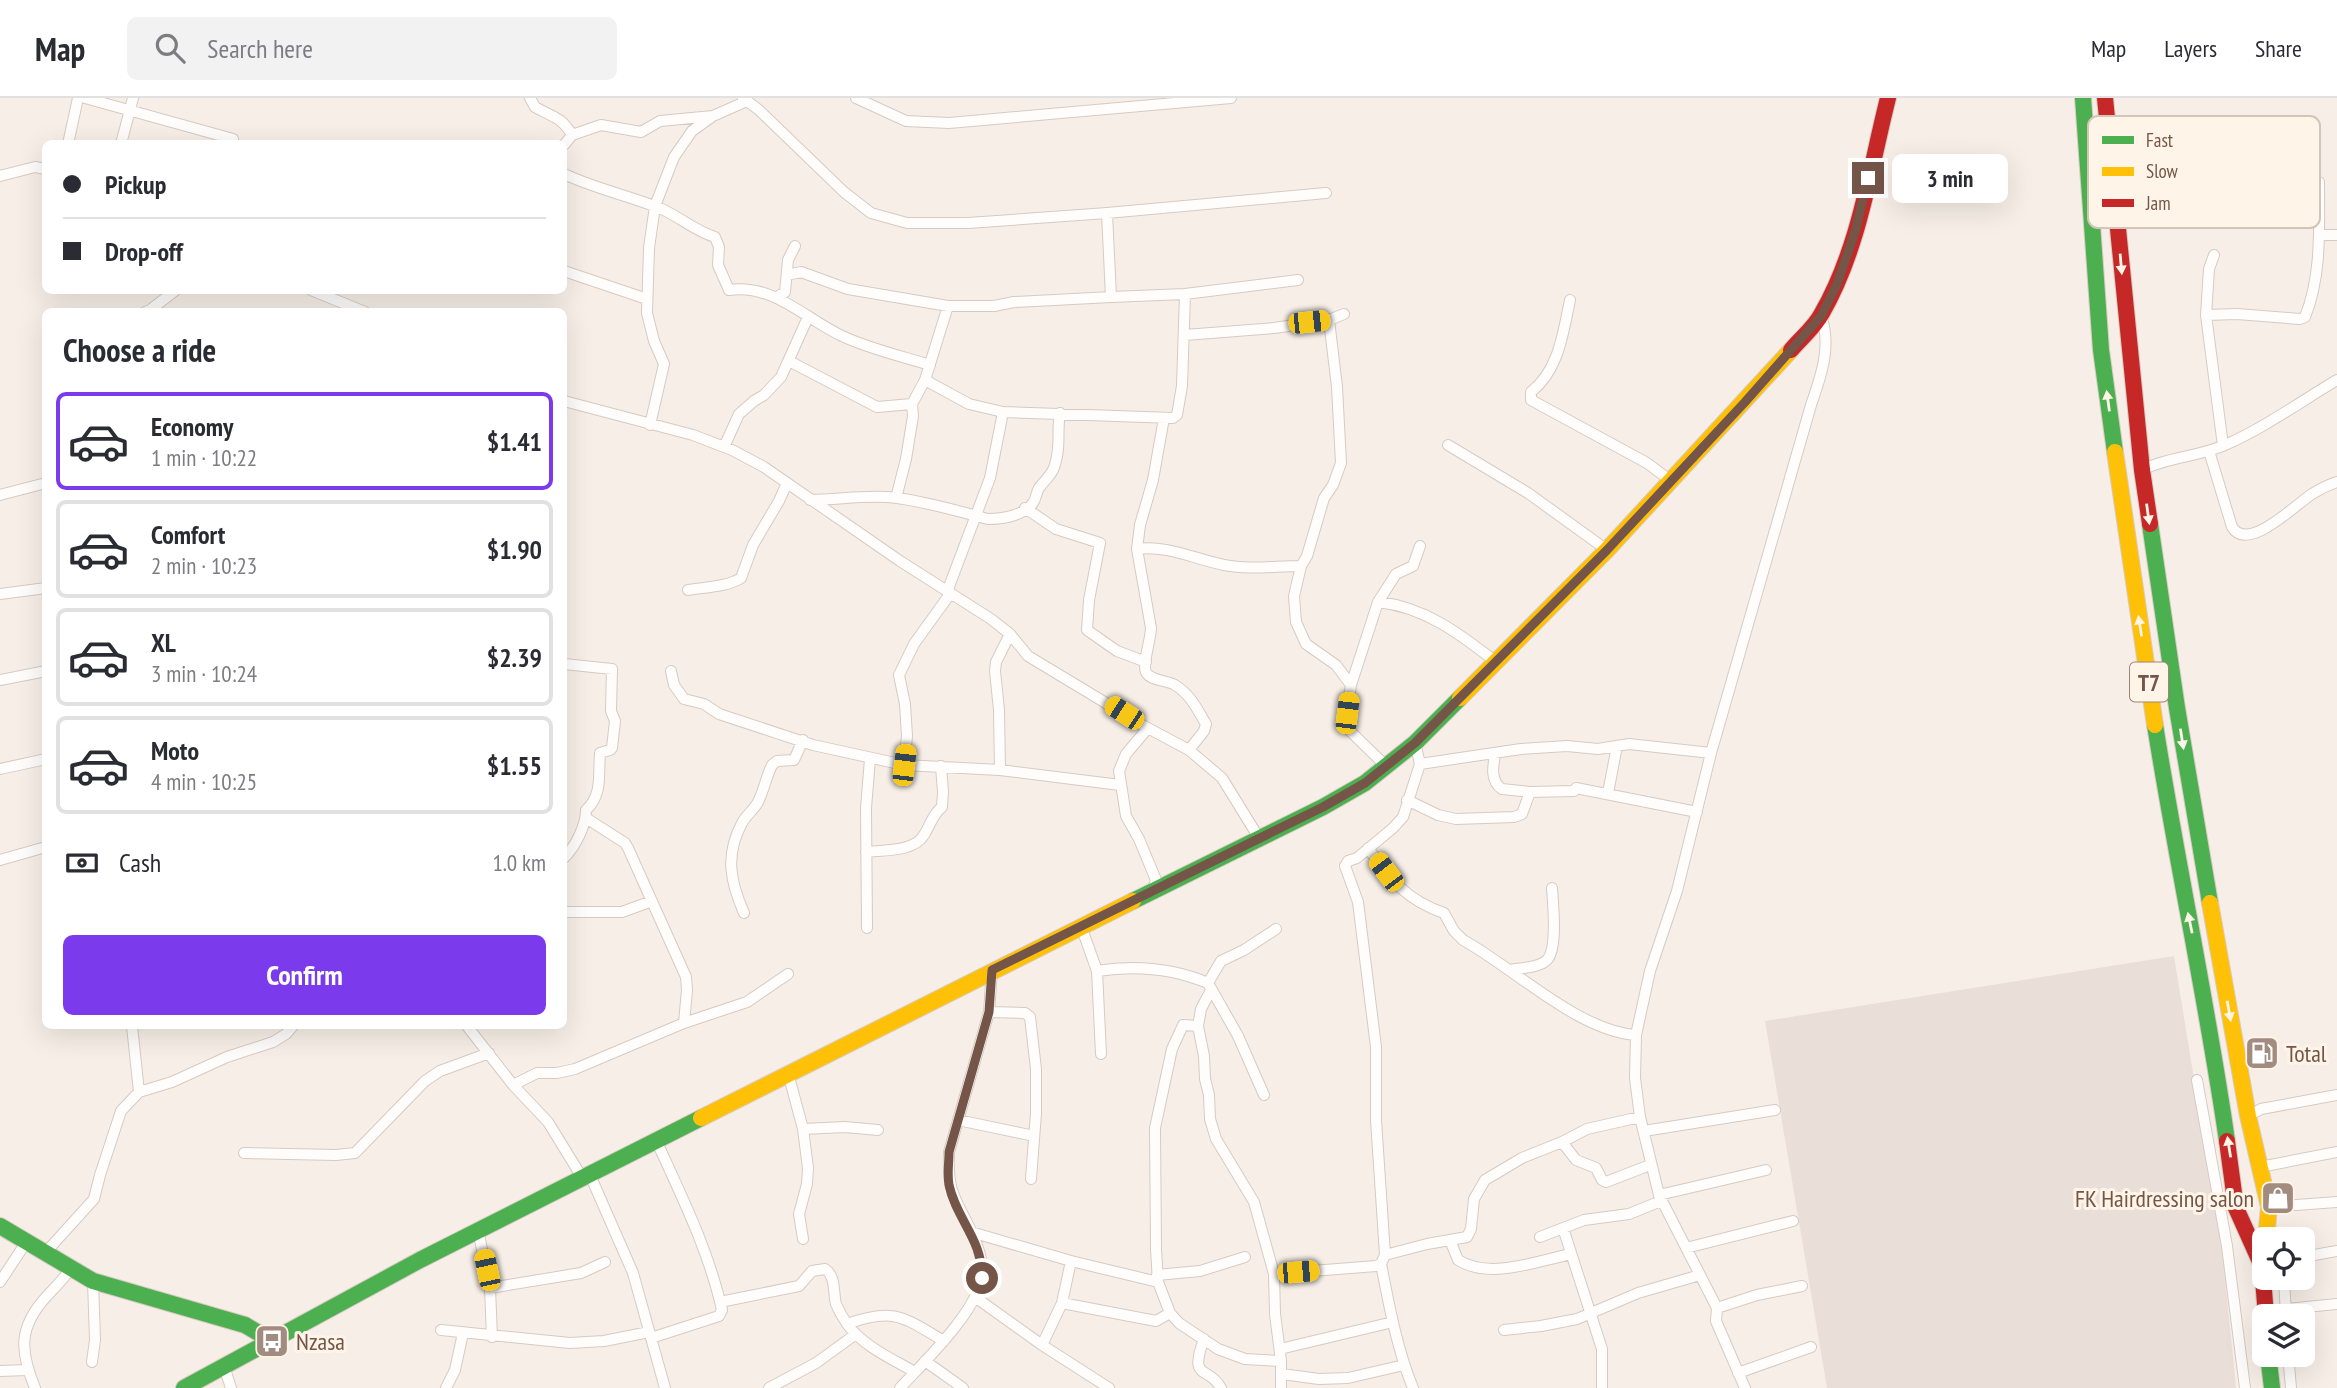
<!DOCTYPE html>
<meta charset="utf-8">
<style>
:root{--surface:#fff;--page:#f2f2f3;--text:#2b2b33;--muted:#7c7c81;--line:#e1e1e2;--accent:#7c3aed}
body{margin:0;font-family:"PT Sans Narrow",sans-serif;background:var(--page);color:var(--text);height:100vh;display:flex;flex-direction:column;font-size:26px;white-space:nowrap}
*{box-sizing:border-box;margin:0}
p{font-size:23px;color:var(--muted)}
.icon{flex:none;width:38px;height:38px;fill:none;stroke:currentColor;stroke-width:2;stroke-linecap:round;stroke-linejoin:round}
.map{position:relative;flex:1;overflow:hidden}
.side{position:absolute;left:42px;top:210px;width:525px;height:721px;display:flex;flex-direction:column;background:var(--surface);border-radius:10px;box-shadow:0 7px 28px #0002}
.side>*{flex:none}
.guide{position:absolute;left:42px;top:42px;width:525px;height:154px;border-radius:10px;box-shadow:0 7px 28px #0002;display:grid;align-content:center;height:154px;padding:0 21px;background:var(--surface)}
.tools{position:absolute;left:2252px;top:1129px;display:grid;gap:14px}
.tools a{display:grid;place-items:center;width:63px;height:63px;border-radius:10px;background:var(--surface);box-shadow:0 7px 28px #0002;font-size:35px}
.end{position:absolute;width:32px;height:32px;margin:-16px;border:9px solid #745547;background:#fff;box-shadow:0 0 0 4px #fff}
.from{border-radius:50%}
.bubble{position:absolute;height:49px;border-radius:10px;background:var(--surface);box-shadow:0 7px 28px #0002;font-size:23px;font-weight:700;line-height:49px;text-align:center}
.car{position:absolute;width:21px;height:42px;margin:-21px -10px;border-radius:9px;box-shadow:0 0 5px 2px #0007;background:linear-gradient(#f5c518 24%,#345 0 40%,#f5c518 0 76%,#345 0 86%,#f5c518 0)}
.guide b{display:flex;align-items:center;gap:24px;height:66px;font-size:26px}
.guide b+b{border-top:2px solid var(--line)}
.guide i{width:18px;height:18px;background:var(--text)}
ul{padding:0;list-style:none}
li{display:flex;align-items:center;gap:21px;height:98px;margin:0 14px 10px;padding:0 7px;border:4px solid var(--line);border-radius:10px}
li div{flex:1}
li b{display:block;font-size:26px}
li em{font-style:normal;font-weight:700}
li.selected{border-color:var(--accent)}
li>.icon{width:63px;height:63px;stroke-width:1.5}
h2{padding:0 21px;font-size:32px;line-height:84px}
.pay{display:flex;align-items:center;gap:18px;height:77px;padding:0 21px;font-size:26px}
.pay p{margin-inline-start:auto}
.cta{display:flex;gap:14px;margin-top:auto;padding:14px 21px}
.cta a{flex:1;height:80px;border-radius:10px;background:var(--accent);color:#fff;font-size:28px;font-weight:700;line-height:80px;text-align:center}
header{display:flex;align-items:center;gap:42px;box-sizing:border-box;height:98px;padding:0 35px;background:var(--surface);border-bottom:2px solid var(--line)}
header strong{font-size:33px}
nav{display:flex;gap:38px;margin-inline-start:auto;font-size:24px}
.search{width:490px;height:63px;background:var(--page);display:flex;align-items:center;gap:18px;box-sizing:border-box;padding:0 24px;border-radius:10px;color:var(--muted);font-size:26px}
.map>svg:first-child{display:block}
.industrial{fill:#e9dfd8}
.lines{fill:none;stroke-linecap:round;stroke-linejoin:round}
.street-casing{stroke:#d6cac2;stroke-width:12}
.fast-casing{stroke:#d7cbc3;stroke-width:18}
.slow-casing{stroke:#d7cbc3;stroke-width:18}
.jam-casing{stroke:#d7cbc3;stroke-width:18}
.street{stroke:#fefdfb;stroke-width:10}
.fast{stroke:#4caf50;stroke-width:16}
.slow{stroke:#ffc107;stroke-width:16}
.jam{stroke:#c62828;stroke-width:16}
.oneway{fill:#fff4e8}
.route{stroke:#745547;stroke-width:9}
.labels{text-anchor:middle;dominant-baseline:central;stroke-width:6;stroke-linejoin:round;paint-order:stroke}
.shield{fill:#fff4e8;stroke:#9e8577;stroke-width:2}
.shield-label{font-size:23px;font-weight:bold;fill:#745547}
.poi-label{font-size:24px;fill:#745547;stroke:#fff4e8;text-anchor:start}
.key{fill:#fff4e8;stroke:#d5c4b8;stroke-width:2}
.key-label{font-size:19px;fill:#745547}
</style>
<header>
<strong>Map</strong>
<div class="search"><svg class="icon" aria-label="search" viewBox="0 0 24 24"><circle cx="10" cy="10" r="6"/><path d="M15 15l6 6"/></svg>Search here</div>
<nav><a>Map</a><a>Layers</a><a>Share</a></nav>
</header>
<div class="map">
<svg width="2337" height="1290" viewBox="0 0 2337 1290">
<rect width="100%" height="100%" fill="#f7efe7"/>
<path class="industrial" d="M 2174,858 L 2223,1159 L 2236,1290 L 1827,1290 L 1765,923 Z"/>
<g class="lines">
<g class="street-casing">
<path id="street" d="M 85,0 L 233,41 L 233,46
M 530,0 L 535,9 C 552,19 561,18 572,37
M 743,0 L 759,12 L 844,94 L 871,115 L 907,125 L 968,125 L 1107,115 L 1326,95
M 856,0 L 906,23 L 949,25 L 1231,0
M 68,46 L 78,0
M 121,46 L 133,0
M 564,47 L 572,37 L 601,27 L 641,34 L 660,23 L 713,18
M 564,76 C 594,90 626,97 657,109 C 678,117 694,133 715,139 L 719,149 L 718,167 L 729,192 C 772,185 806,221 842,238 C 870,251 901,258 930,267
M 0,78 L 35,69 L 46,71
M 1107,115 L 1111,199 L 1185,196 L 1298,182
M 2319,137 L 2337,137
M 2214,157 L 2209,171 L 2206,217 L 2223,348
M 564,173 L 647,201
M 787,177 L 801,174 L 848,191 L 948,208 L 994,208 L 1014,204 L 1111,199
M 311,192 L 365,214
M 777,199 L 785,194 L 788,162 L 795,148
M 1570,202 C 1563,235 1559,272 1531,294 L 1531,302 L 1647,365 L 1671,383
M 145,214 L 150,212 L 176,192
M 2206,217 L 2237,216 L 2300,221 L 2305,219 C 2322,177 2319,129 2319,84
M 1329,222 L 1337,289 L 1341,365 L 1333,387 L 1324,400 L 1307,458 L 1301,468 L 1294,498 L 1296,524 L 1306,546 L 1336,567 L 1351,587
M 1185,237 L 1274,230 L 1329,222 L 1344,216
M 789,263 L 877,309 L 912,306
M 925,282 L 969,306 L 1003,314 L 1173,320 L 1177,317 L 1182,288 L 1185,196
M 564,303 L 693,337 L 732,352 L 764,369 L 900,463 L 991,521 L 1010,536 L 1028,558 L 1144,628 L 1189,652 L 1222,680 L 1259,740
M 1164,320 L 1153,382 L 1140,427 L 1137,451 L 1151,530 C 1151,541 1142,566 1146,574 C 1150,583 1167,582 1175,587 C 1191,597 1197,611 1206,626 L 1204,633 L 1189,652
M 650,327 L 664,266 L 654,243 L 647,215 L 649,150 L 655,108 L 674,59 L 692,33 L 713,18 L 747,3
M 1448,347 L 1528,395 L 1607,452
M 724,349 L 739,316 L 754,303 L 764,297 L 781,279 L 808,219
M 2209,353 L 2232,429 C 2248,455 2295,407 2312,396 C 2320,391 2328,387 2337,384
M 2142,372 C 2167,359 2198,359 2225,347 C 2264,330 2300,304 2337,282
M 0,397 L 46,385
M 896,400 L 906,361 L 913,318 L 912,306 L 925,282 L 948,208
M 810,402 C 839,402 868,396 897,400 C 927,404 958,413 988,421 C 1002,421 1023,418 1033,405 C 1036,401 1036,395 1039,390 C 1049,377 1054,376 1057,358 C 1060,343 1057,330 1060,315
M 1025,410 L 1056,431 L 1100,445 L 1089,502 L 1087,532 L 1117,553 L 1146,564
M 1137,451 C 1168,447 1194,461 1224,467 C 1250,472 1275,468 1301,468
M 688,492 C 706,489 727,489 741,480 L 753,447 L 779,403 L 787,385
M 947,494 L 990,380 L 1003,314
M 0,496 L 46,490
M 1378,504 C 1425,509 1460,536 1496,564
M 564,566 L 612,571 L 611,613 L 615,623 L 612,650 L 610,652 L 600,655 C 598,676 603,697 586,712 C 586,728 575,749 564,760
M 671,573 L 674,587 L 684,601 L 704,606 L 719,616 L 813,647 L 904,667 L 1000,672 L 1120,687
M 0,582 L 46,573
M 1148,630 L 1126,656 L 1119,673 L 1126,718 L 1139,741 L 1156,782 L 1153,792
M 1495,656 C 1493,668 1490,683 1502,691 L 1530,694 L 1574,693 L 1576,690 L 1697,714
M 1420,666 L 1521,651 L 1567,648 L 1598,651 L 1629,646 L 1711,655
M 904,667 L 907,638 L 905,606 L 899,577 L 914,546 L 950,496
M 1386,668 L 1349,632 L 1346,621 L 1349,600 L 1351,587 L 1378,504 L 1396,476 L 1413,468 L 1420,448
M 0,671 L 46,661
M 1000,672 L 999,612 L 995,573 L 996,564 L 1010,536
M 1608,695 L 1617,648
M 1407,702 L 1438,717 L 1456,721 L 1514,719 L 1522,716 L 1530,694
M 1368,750 C 1391,782 1406,802 1444,815 L 1454,833 L 1463,842 C 1514,870 1578,933 1636,937
M 866,754 C 883,752 914,754 924,737 C 931,726 932,717 942,709 L 943,694 L 941,668
M 0,762 L 46,749
M 564,814 L 622,814 L 652,803
M 744,815 C 730,783 725,757 742,725 C 746,717 754,712 758,704 C 764,692 766,679 772,667 L 777,663 L 794,662 L 803,642
M 1081,828 L 1097,873 L 1101,956
M 867,830 L 866,710 L 870,661
M 1509,872 C 1520,870 1539,870 1547,862 C 1558,850 1553,806 1552,790
M 1097,873 C 1135,867 1172,870 1208,885 L 1238,938 L 1264,997
M 1208,885 L 1221,863 L 1244,852 L 1276,831
M 1211,892 L 1201,911 L 1198,928 L 1204,958 L 1205,981 L 1209,997 L 1210,1021 L 1216,1041 L 1254,1104 L 1274,1176 L 1275,1216 L 1281,1263 L 1281,1290
M 989,914 L 1025,915 L 1030,919 L 1036,971 L 1036,1015 L 1031,1081
M 684,925 L 747,904 L 788,876
M 467,928 L 513,987 L 548,1024 L 583,1081
M 1198,928 L 1183,927 L 1172,951 L 1155,1030 L 1156,1151 L 1158,1184 L 1170,1215 L 1179,1225 L 1218,1251 L 1245,1261 L 1281,1263
M 788,975 L 803,1031 L 808,1070 L 807,1086 L 799,1116 L 803,1141
M 2197,982 L 2227,1148 L 2245,1290
M 513,987 L 537,975 L 557,975 L 575,971 L 684,925 L 687,892 L 686,879 L 628,750 L 625,745 L 586,720
M 139,994 L 172,984 L 227,959 L 273,944 L 286,936 L 293,928
M 2248,1018 L 2261,1011 L 2337,997
M 958,1022 L 1034,1038
M 803,1031 L 845,1029 L 878,1032
M 1644,1033 L 1775,1012
M 1562,1044 L 1576,1062 L 1596,1070 L 1602,1082 L 1606,1084 L 1650,1067
M 244,1055 L 336,1057 L 355,1055 L 425,983 L 440,973 L 489,955
M 2260,1069 L 2337,1054
M 590,1077 L 633,1175 L 665,1290
M 1659,1097 L 1766,1072
M 2269,1109 L 2337,1104
M 1563,1130 L 1602,1251 L 1602,1290
M 478,1132 L 490,1190 L 492,1239
M 971,1134 L 1071,1163 L 1158,1184
M 1540,1139 L 1584,1122 L 1629,1116 L 1661,1103
M 1450,1142 L 1458,1162 C 1490,1182 1537,1163 1571,1156
M 1686,1150 L 1793,1123
M 46,1154 L 94,1101 L 100,1077 L 121,1013 L 139,994 L 132,928
M 1385,1157 L 1427,1146 L 1467,1139 L 1471,1131 L 1474,1101 L 1485,1082 L 1522,1060 L 1562,1044 L 1587,1031 L 1640,1019
M 2303,1159 L 2337,1153
M 1381,1166 C 1389,1207 1397,1251 1413,1290
M 1274,1176 L 1376,1168 L 1381,1166 L 1385,1157 L 1376,1022 L 1376,949 L 1358,804 L 1345,768 L 1348,763 L 1357,760 L 1393,730 L 1403,719 L 1420,666 L 1415,645
M 1157,1177 L 1200,1173 L 1245,1159
M 2284,1180 L 2286,1218
M 0,1184 L 27,1143
M 490,1190 L 581,1175 L 605,1164
M 975,1199 L 1042,1247 L 1109,1290
M 720,1204 L 799,1188 L 812,1173 L 825,1171 C 836,1178 833,1194 836,1206 C 839,1213 843,1220 847,1226 C 863,1248 892,1261 915,1274
M 1062,1205 L 1156,1223 L 1170,1215
M 1717,1210 L 1757,1197 L 1802,1188
M 2266,1213 L 2337,1206
M 847,1226 C 894,1209 903,1219 944,1243
M 441,1232 L 570,1245 L 604,1243 L 649,1234
M 1504,1232 L 1541,1228 L 1577,1221 L 1638,1195 L 1700,1177
M 651,1240 L 719,1218 L 722,1212 C 709,1153 681,1097 656,1042
M 1204,1241 C 1188,1284 1209,1267 1221,1290
M 1042,1247 L 1062,1205 L 1071,1163
M 1280,1251 L 1393,1224
M 2288,1256 L 2291,1290
M 925,1263 L 963,1290
M 92,1264 L 95,1242 L 93,1183
M 224,1268 L 231,1290
M 0,1273 L 28,1272
M 1738,1275 L 1811,1249
M 1282,1276 L 1319,1281 L 1348,1280 L 1404,1267
M 35,1290 C 20,1253 18,1230 46,1199 C 55,1189 63,1182 71,1170
M 446,1290 L 455,1272 L 463,1235
M 769,1290 L 816,1265 L 856,1236
M 900,1290 C 923,1265 979,1212 982,1177 C 984,1163 978,1148 972,1135 C 956,1100 947,1096 949,1054 L 989,914 L 992,872
M 1745,1290 L 1716,1223 L 1717,1210 L 1659,1097 L 1640,1019 L 1635,980 L 1636,937 L 1650,873 L 1677,793 L 1711,655 L 1811,307 C 1821,278 1832,248 1821,218"/>
</g>
<g class="fast-casing">
<path id="fast" d="M 2083,0 L 2101,252 L 2115,354
M 2150,426 L 2177,610 L 2210,805
M 2155,627 C 2177,766 2207,903 2227,1043
M 1133,803 L 1323,709 L 1365,685 L 1415,645 L 1460,600
M 0,1128 L 93,1183 L 245,1227 L 272,1243
M 2268,1256 L 2272,1290
M 184,1290 L 420,1162 L 701,1020"/>
</g>
<g class="slow-casing">
<path id="slow" d="M 2115,354 L 2155,627
M 1460,600 L 1607,452 L 1791,252
M 2210,805 L 2248,1018 L 2269,1109 L 2266,1141
M 701,1020 L 1133,803"/>
</g>
<g class="jam-casing">
<path id="jam" d="M 2105,0 L 2142,372 L 2150,426
M 1791,252 C 1801,240 1815,229 1822,215 C 1859,151 1870,71 1888,0
M 2227,1043 L 2236,1110 L 2262,1168 L 2266,1218"/>
</g>
<use href="#street" class="street"/>
<use href="#fast" class="fast"/>
<use href="#slow" class="slow"/>
<use href="#jam" class="jam"/>
</g>
<defs><path id="oneway-solid" d="M-6-.8H1V-3.2L6.5 0L1 3.2V.8H-6Z" transform="scale(1.75)"/></defs>
<g class="oneway">
<use href="#oneway-solid" transform="translate(2121 166) rotate(85)"/>
<use href="#oneway-solid" transform="translate(2108 303) rotate(-98)"/>
<use href="#oneway-solid" transform="translate(2148 416) rotate(82)"/>
<use href="#oneway-solid" transform="translate(2140 528) rotate(-99)"/>
<use href="#oneway-solid" transform="translate(2182 641) rotate(81)"/>
<use href="#oneway-solid" transform="translate(2190 825) rotate(-102)"/>
<use href="#oneway-solid" transform="translate(2229 913) rotate(80)"/>
<use href="#oneway-solid" transform="translate(2229 1049) rotate(-99)"/>
</g>
<g class="lines">
<path class="route" d="M 982,1180 C 983,1142 956,1121 949,1087 C 947,1076 949,1065 949,1054 L 989,914 L 992,872 L 1323,709 L 1365,685 L 1415,645 L 1607,452 L 1745,304 L 1821,218 L 1837,186 L 1855,134 L 1868,80"/>
</g>
<defs>
<g id="fuel-square" transform="scale(1.75)"><rect x="-9" y="-9" width="18" height="18" rx="4" fill="#a28b7f" stroke="#fff4e8"/><path d="M-5.5-6h7V0h2V4h1.3V-2.5L3-4.5l.8-.8L6-3V5H2.5V1h-1V6h-7ZM-4.2-4.7v3.2H.2V-4.7Z" fill="#fff"/></g>
<g id="shop-square" transform="scale(1.75)"><rect x="-9" y="-9" width="18" height="18" rx="4" fill="#a28b7f" stroke="#fff4e8"/><path d="M-5-2.5h2.3a2.7 3.5 0 0 1 5.4 0H5L5.5 6h-11ZM-1.5-2.5h3a1.5 2.3 0 0 0-3 0Z" fill="#fff"/></g>
<g id="bus-square" transform="scale(1.75)"><rect x="-9" y="-9" width="18" height="18" rx="4" fill="#a28b7f" stroke="#fff4e8"/><path d="M-5-6H5V4H4V6H2V4H-2V6H-4V4H-5ZM-3.5-4V0h7V-4ZM-3.5 1.2v1.5H-2V1.2ZM2 1.2v1.5H3.5V1.2Z" fill="#fff"/></g>
</defs>
<g fill-rule="evenodd">
<use href="#fuel-square" x="2262" y="955"/>
<use href="#shop-square" x="2278" y="1100"/>
<use href="#bus-square" x="272" y="1243"/>
</g>
<g class="labels">
<rect class="shield" x="2130" y="564.5" width="38" height="39" rx="5"/>
<g class="shield-label">
<text x="2149" y="584">T7</text>
</g>
<g class="poi-label">
<text x="2286" y="955">Total</text>
<text x="2254" y="1100" text-anchor="end">FK Hairdressing salon</text>
<text x="296" y="1243">Nzasa</text>
</g>
</g>
<rect x="2088" y="18" width="232" height="112" rx="10" class="key"/>
<rect x="2102" y="38" width="32" height="8" fill="#4caf50"/>
<rect x="2102" y="69" width="32" height="9" fill="#ffc107"/>
<rect x="2102" y="101" width="32" height="8" fill="#c62828"/>
<g class="key-label">
<text x="2146" y="49">Fast</text>
<text x="2146" y="80">Slow</text>
<text x="2146" y="112">Jam</text>
</g>
</svg>
<div class="tools">
<a><svg class="icon" aria-label="locate" viewBox="0 0 24 24"><circle cx="12" cy="12" r="6"/><path d="M12 2v4M12 18v4M2 12h4M18 12h4"/></svg></a>
<a><svg class="icon" aria-label="layers" viewBox="0 0 24 24"><path d="M12 4l9 5-9 5-9-5zM3 14l9 5 9-5"/></svg></a>
</div>
<i class="end from" style="left:982px;top:1180px"></i>
<i class="end" style="left:1868px;top:80px"></i>
<div class="bubble" style="left:1892px;top:56px;width:116px">3 min</div>
<i class="car" style="left:1309px;top:224px;rotate:84deg"></i>
<i class="car" style="left:1124px;top:615px;rotate:303deg"></i>
<i class="car" style="left:1347px;top:615px;rotate:7deg"></i>
<i class="car" style="left:904px;top:667px;rotate:7deg"></i>
<i class="car" style="left:1386px;top:774px;rotate:323deg"></i>
<i class="car" style="left:487px;top:1172px;rotate:348deg"></i>
<i class="car" style="left:1298px;top:1174px;rotate:85deg"></i>
<div class="guide">
<b><i class="from"></i>Pickup</b>
<b><i></i>Drop-off</b>
</div>
<section class="side">
<h2>Choose a ride</h2>
<ul>
<li class="selected"><svg class="icon" aria-label="car" viewBox="0 0 24 24"><path d="M5 17H2v-5l4-1 3-4h7l3 4 3 1v5h-3M9 17h6M6 11h13"/><circle cx="7" cy="17" r="2"/><circle cx="17" cy="17" r="2"/></svg><div><b>Economy</b><p>1 min · 10:22</p></div><em>$1.41</em></li>
<li><svg class="icon" aria-label="car" viewBox="0 0 24 24"><path d="M5 17H2v-5l4-1 3-4h7l3 4 3 1v5h-3M9 17h6M6 11h13"/><circle cx="7" cy="17" r="2"/><circle cx="17" cy="17" r="2"/></svg><div><b>Comfort</b><p>2 min · 10:23</p></div><em>$1.90</em></li>
<li><svg class="icon" aria-label="car" viewBox="0 0 24 24"><path d="M5 17H2v-5l4-1 3-4h7l3 4 3 1v5h-3M9 17h6M6 11h13"/><circle cx="7" cy="17" r="2"/><circle cx="17" cy="17" r="2"/></svg><div><b>XL</b><p>3 min · 10:24</p></div><em>$2.39</em></li>
<li><svg class="icon" aria-label="car" viewBox="0 0 24 24"><path d="M5 17H2v-5l4-1 3-4h7l3 4 3 1v5h-3M9 17h6M6 11h13"/><circle cx="7" cy="17" r="2"/><circle cx="17" cy="17" r="2"/></svg><div><b>Moto</b><p>4 min · 10:25</p></div><em>$1.55</em></li>
</ul>
<div class="pay"><svg class="icon" aria-label="cash" viewBox="0 0 24 24"><path d="M3 7h18v10H3z"/><circle cx="12" cy="12" r="2"/></svg>Cash<p>1.0 km</p></div>
<div class="cta"><a>Confirm</a></div>
</section>
</div>
